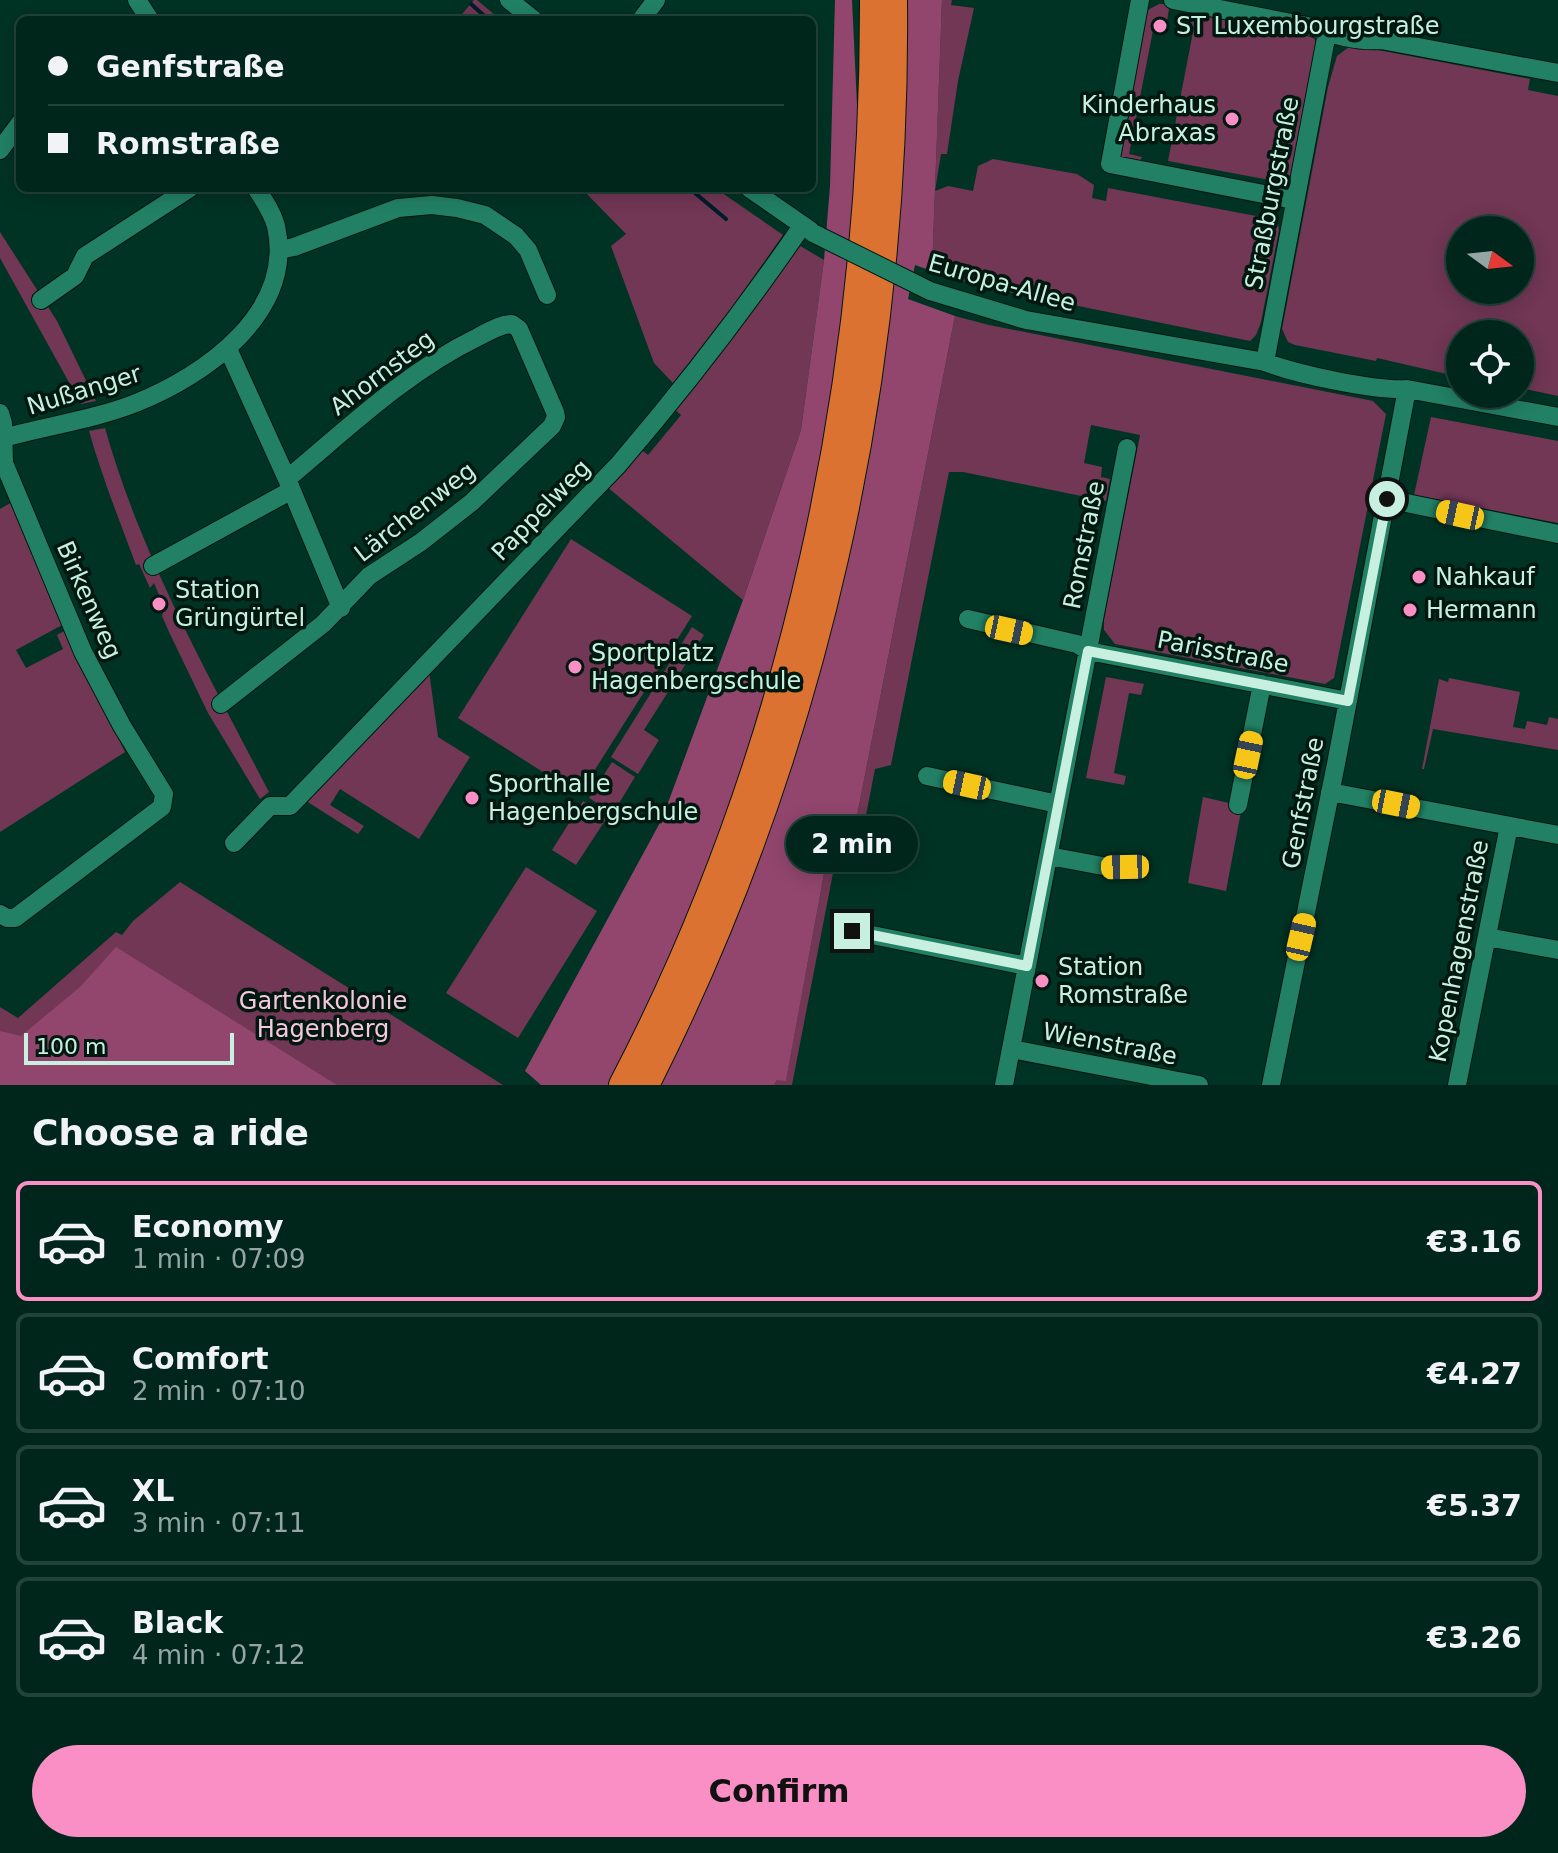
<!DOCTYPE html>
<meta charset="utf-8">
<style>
:root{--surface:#00261b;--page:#0a2e24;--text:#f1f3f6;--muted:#95a5a3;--line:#22433a;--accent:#fa8fc6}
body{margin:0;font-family:"DejaVu Sans",sans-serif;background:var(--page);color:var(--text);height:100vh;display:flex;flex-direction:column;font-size:30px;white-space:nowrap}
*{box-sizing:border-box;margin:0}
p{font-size:26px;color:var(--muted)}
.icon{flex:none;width:44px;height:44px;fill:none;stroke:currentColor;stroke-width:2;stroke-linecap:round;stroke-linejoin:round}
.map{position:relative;height:1085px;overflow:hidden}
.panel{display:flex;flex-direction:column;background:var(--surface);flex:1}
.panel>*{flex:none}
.guide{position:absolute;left:16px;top:16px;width:800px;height:176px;border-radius:12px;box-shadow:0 4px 20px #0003,0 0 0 2px var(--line);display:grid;align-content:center;height:176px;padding:0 32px;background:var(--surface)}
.needle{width:52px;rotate:105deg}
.controls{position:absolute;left:1446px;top:216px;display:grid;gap:16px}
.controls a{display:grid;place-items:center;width:88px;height:88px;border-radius:50%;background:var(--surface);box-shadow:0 4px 20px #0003,0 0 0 2px var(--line);font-size:40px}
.scale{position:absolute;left:24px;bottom:20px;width:210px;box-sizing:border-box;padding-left:8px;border:4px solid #c7f0e0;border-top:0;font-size:22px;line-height:28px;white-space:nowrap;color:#c7f0e0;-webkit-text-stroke:6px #00180f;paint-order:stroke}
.end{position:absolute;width:36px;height:36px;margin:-18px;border:10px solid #c7f0e0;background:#111;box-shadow:0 0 0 4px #111}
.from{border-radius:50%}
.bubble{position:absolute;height:56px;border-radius:28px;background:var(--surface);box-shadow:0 4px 20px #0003,0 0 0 2px var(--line);font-size:26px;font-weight:700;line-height:56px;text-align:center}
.car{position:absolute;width:24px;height:48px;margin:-24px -12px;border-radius:10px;box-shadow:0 0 6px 2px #0007;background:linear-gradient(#f5c518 24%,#345 0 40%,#f5c518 0 76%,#345 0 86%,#f5c518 0)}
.guide b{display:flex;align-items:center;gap:28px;height:76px;font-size:30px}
.guide b+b{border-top:2px solid var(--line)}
.guide i{width:20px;height:20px;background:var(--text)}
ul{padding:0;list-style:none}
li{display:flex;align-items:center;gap:24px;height:120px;margin:0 16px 12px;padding:0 16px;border:4px solid var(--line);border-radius:12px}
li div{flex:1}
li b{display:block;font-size:30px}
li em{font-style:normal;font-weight:700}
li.active{border-color:var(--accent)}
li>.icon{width:72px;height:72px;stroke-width:1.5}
h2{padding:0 32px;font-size:36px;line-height:96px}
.button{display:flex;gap:16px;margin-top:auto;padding:16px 32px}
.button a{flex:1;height:92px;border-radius:48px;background:var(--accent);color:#111;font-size:32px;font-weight:700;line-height:92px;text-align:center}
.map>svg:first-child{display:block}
.green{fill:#713755;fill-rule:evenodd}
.forest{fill:#92466e}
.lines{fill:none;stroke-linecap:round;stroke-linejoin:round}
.stream{stroke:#001d2a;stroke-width:4}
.minor-casing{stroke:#00180f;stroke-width:20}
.highway-casing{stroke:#00180f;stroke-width:28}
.minor{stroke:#228165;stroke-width:18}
.highway{stroke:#dc7231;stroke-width:26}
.minor-bridge-casing{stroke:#00180f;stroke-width:20;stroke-linecap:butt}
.minor-bridge{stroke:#228165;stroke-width:18}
.route{stroke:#c7f0e0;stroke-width:10}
.poi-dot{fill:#fa8fc6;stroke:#00180f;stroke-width:3}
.labels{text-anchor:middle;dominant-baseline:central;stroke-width:7;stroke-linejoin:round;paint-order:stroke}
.poi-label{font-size:24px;fill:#c7f0e0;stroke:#00180f;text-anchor:start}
.street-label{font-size:24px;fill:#c7f0e0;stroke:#00180f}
.park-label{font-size:24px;fill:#f5c8dd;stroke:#00180f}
</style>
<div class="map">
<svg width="1558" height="1085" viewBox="0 0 1558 1085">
<rect width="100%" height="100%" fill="#003324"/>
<path class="green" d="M 474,0 L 477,0 L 501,20 L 457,20 Z
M 942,0 L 952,0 L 951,5 L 974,8 L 958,81 L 947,154 L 941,154 L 935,191 L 948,186 L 973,191 L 978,166 L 993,159 L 1077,174 L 1094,185 L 1092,198 L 1106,201 L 1108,188 L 1277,220 L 1279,230 L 1261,322 L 1256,335 L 1250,341 L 975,285 L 932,271 Z
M 1159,4 L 1166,4 L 1169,9 L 1167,21 L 1155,20 L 1129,154 L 1142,157 L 1140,161 L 1123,159 L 1120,156 L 1146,11 Z
M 1185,11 L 1314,36 L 1317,47 L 1291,184 L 1168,161 L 1194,27 L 1182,24 Z
M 1349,47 L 1373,49 L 1530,79 L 1528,90 L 1558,96 L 1558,396 L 1520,388 L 1520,334 L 1460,334 L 1460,377 L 1377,358 L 1376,361 L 1295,345 L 1288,342 L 1282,329 L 1328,87 L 1337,56 ZM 1460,230 L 1520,230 L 1520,290 L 1460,290 Z
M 581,188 L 715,188 L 783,235 L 729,312 L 673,383 L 654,363 L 611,246 L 626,234 Z
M 0,232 L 57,321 L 96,401 L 81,404 L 0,258 Z
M 797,244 L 824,260 L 801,430 L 743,600 L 606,486 L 638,447 L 648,455 L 681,415 L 672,407 Z
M 955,316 L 989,325 L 1373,401 L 1386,414 L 1334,678 L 1325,684 L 1115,644 L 1104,630 L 1104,619 L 1140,435 L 1091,425 L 1084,463 L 1102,467 L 1101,477 L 1110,479 L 1106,501 L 963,472 L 949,472 L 891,765 L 875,769 L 859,851 L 838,847 L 792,1085 L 774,1085 L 777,1080 L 786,1080 L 830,841 L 854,831 Z
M 1431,417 L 1558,441 L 1558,523 L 1414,495 Z
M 105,428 C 141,556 208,674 269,792 L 260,799 L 208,713 L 169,632 L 162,616 L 164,607 L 154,583 L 150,588 L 139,564 L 136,565 C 120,522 102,477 89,431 Z
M 12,502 L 41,575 L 64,624 L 16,650 L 26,668 L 63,649 L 57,635 L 66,630 L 125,752 L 0,832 L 0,509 Z
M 571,539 L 692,616 L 579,795 L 458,718 Z
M 692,627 L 704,635 L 644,730 L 659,740 L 638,774 L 611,757 Z
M 429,671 L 438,737 L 470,757 L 419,839 L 340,789 L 330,805 L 364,826 L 358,834 L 303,799 Z
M 1106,677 L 1144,684 L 1141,695 L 1129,693 L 1114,773 L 1126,776 L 1124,785 L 1086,778 Z
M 1449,678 L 1520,692 L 1513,727 L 1525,729 L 1527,721 L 1547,725 L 1549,717 L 1558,719 L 1558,750 L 1433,729 L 1424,769 L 1422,769 L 1439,679 L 1448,682 Z
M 612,762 L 635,777 L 613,813 L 589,798 Z
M 1203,797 L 1242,806 L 1226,891 L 1188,883 Z
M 583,801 L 608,816 L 576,865 L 552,850 Z
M 526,867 L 597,911 L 518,1038 L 446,993 Z
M 180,882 L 503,1085 L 0,1085 L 0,1007 L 18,1018 L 116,932 L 122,935 L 133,921 Z"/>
<path class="forest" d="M 835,0 L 852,0 L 859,147 L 855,231 L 831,419 L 791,613 L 721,836 L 670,962 L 611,1085 L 541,1085 L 525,1071 L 662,819 L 743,600 L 801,430 L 824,260 L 830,186 Z
M 903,0 L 942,0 L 932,271 L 915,265 L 908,299 L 955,316 L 854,831 L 830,841 L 786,1081 L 777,1080 L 774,1085 L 658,1085 L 826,644 L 863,491 L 879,402 L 891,292 Z
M 116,947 L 337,1085 L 0,1085 L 0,1031 L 21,1036 L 80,987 Z"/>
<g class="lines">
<path class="stream" d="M 471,4 L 489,20
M 689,188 L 726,219"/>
<g class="minor-casing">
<path id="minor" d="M 137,0 L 150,20
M 509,0 L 534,20
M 1140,0 L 1110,164 L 1294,200
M 1173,0 L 1312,27 C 1333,35 1359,42 1381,40 L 1558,73
M 641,20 L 656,0
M 0,150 L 20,123
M 749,188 L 811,231
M 279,250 L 294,247 L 398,208 L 432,205 L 457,208 L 485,215 L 516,236 L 528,250 L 547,295
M 930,291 L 1026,320 L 1265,362 C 1296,374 1374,391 1407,389 L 1558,417
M 41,300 L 75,276 L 85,256 L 190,188
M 228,349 L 287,479 L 341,608
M 1265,362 L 1327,33
M 0,413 L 3,423 L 4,463 L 83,652 L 122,726 L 164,794 L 162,807 L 15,918 L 7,918 L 0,914
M 0,439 C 45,426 93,420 136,403 C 206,375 295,312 276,226 C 272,212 264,200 256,188
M 1387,499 L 1558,534
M 153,566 L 290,491
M 968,619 L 1077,644 L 1088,651 L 1348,701
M 221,704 L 323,624 L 369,576 L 421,542 L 472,502 L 552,426 L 556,417 L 555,412 L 519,329 L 512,324 C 500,324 490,331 478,337 C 406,372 348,428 287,479
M 927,776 L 1058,804
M 1330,792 L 1558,835
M 1238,805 L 1262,684
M 234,843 L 270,806 L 290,806 L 618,465 C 684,388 745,309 802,226
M 1049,856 L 1108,867 L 1125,867
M 852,931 L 1027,966
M 1487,937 L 1558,950
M 1011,1049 L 1199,1085
M 1004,1085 L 1127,448
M 1271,1085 L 1336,764 L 1407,389
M 1457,1085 L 1509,826"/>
</g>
<g class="highway-casing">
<path id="highway" d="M 622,1085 C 796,752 874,374 873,0
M 646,1085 C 816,750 898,375 894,0"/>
</g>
<use href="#minor" class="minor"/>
<use href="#highway" class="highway"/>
<g class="minor-bridge-casing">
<path id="minor-bridge" d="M 813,233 L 930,291"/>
</g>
<use href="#minor-bridge" class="minor-bridge"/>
</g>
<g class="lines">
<path class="route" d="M 852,931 L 1027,966 L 1088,651 L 1348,701 L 1387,499"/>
</g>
<g class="poi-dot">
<circle cx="1160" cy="26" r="8"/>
<circle cx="1232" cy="119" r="8"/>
<circle cx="1419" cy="577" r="8"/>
<circle cx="159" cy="604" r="8"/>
<circle cx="1410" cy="610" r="8"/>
<circle cx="575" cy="667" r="8"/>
<circle cx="472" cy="798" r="8"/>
<circle cx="1042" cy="981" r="8"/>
</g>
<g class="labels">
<g class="poi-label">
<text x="1176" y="26">ST Luxembourgstraße</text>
<text x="1216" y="105" text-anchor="end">Kinderhaus<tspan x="1216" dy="28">Abraxas</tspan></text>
<text x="1435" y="577">Nahkauf</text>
<text x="175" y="590">Station<tspan x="175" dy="28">Grüngürtel</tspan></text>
<text x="1426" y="610">Hermann</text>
<text x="591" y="653">Sportplatz<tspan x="591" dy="28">Hagenbergschule</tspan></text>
<text x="488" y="784">Sporthalle<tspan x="488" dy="28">Hagenbergschule</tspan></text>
<text x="1058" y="967">Station<tspan x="1058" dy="28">Romstraße</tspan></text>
</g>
<g class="street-label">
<text transform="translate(1272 193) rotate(-79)">Straßburgstraße</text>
<text transform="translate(1002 283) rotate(16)">Europa-Allee</text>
<text transform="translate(382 373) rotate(-37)">Ahornsteg</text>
<text transform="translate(84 390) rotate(-17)">Nußanger</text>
<text transform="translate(541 510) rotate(-46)">Pappelweg</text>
<text transform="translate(415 512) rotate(-38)">Lärchenweg</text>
<text transform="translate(1084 545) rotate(-79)">Romstraße</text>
<text transform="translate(89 600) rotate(66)">Birkenweg</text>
<text transform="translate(1223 652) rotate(11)">Parisstraße</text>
<text transform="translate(1303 803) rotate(-79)">Genfstraße</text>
<text transform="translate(1459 951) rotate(-79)">Kopenhagenstraße</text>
<text transform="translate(1110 1044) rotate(11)">Wienstraße</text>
</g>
<g class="park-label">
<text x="323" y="1001">Gartenkolonie<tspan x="323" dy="28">Hagenberg</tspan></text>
</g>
</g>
</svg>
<div class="controls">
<a><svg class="needle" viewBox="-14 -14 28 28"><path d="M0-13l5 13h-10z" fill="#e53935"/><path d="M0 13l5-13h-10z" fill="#95a5a3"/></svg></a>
<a><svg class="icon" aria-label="locate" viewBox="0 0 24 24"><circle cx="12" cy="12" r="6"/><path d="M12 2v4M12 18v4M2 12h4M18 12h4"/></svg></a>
</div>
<div class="scale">100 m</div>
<i class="end from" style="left:1387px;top:499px"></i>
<i class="end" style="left:852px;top:931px"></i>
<div class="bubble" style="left:786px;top:816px;width:132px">2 min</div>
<i class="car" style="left:1460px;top:515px;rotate:282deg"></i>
<i class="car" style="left:1009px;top:630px;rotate:102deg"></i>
<i class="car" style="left:1248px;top:755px;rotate:12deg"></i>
<i class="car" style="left:967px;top:785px;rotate:282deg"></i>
<i class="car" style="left:1396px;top:804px;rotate:101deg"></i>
<i class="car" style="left:1125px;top:867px;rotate:269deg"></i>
<i class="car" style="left:1301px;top:937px;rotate:13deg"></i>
<div class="guide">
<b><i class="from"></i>Genfstraße</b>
<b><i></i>Romstraße</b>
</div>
</div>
<section class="panel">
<h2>Choose a ride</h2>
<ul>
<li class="active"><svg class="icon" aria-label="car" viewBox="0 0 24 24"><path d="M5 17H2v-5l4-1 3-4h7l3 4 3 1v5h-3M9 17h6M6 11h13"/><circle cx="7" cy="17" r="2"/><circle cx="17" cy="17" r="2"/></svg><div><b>Economy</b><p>1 min · 07:09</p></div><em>€3.16</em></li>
<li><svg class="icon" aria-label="car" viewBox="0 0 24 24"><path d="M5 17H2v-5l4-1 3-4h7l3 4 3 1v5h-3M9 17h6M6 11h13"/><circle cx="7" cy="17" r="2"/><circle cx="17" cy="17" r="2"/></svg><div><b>Comfort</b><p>2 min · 07:10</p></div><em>€4.27</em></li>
<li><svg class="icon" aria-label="car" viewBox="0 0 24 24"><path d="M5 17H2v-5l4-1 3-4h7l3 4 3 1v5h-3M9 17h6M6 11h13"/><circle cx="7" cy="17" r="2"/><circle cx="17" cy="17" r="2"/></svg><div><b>XL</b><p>3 min · 07:11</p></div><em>€5.37</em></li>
<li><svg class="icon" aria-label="car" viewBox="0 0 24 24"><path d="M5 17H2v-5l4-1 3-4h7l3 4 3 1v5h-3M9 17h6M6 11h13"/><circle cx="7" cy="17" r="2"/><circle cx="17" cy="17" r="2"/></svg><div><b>Black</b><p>4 min · 07:12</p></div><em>€3.26</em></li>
</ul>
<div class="button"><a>Confirm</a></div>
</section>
